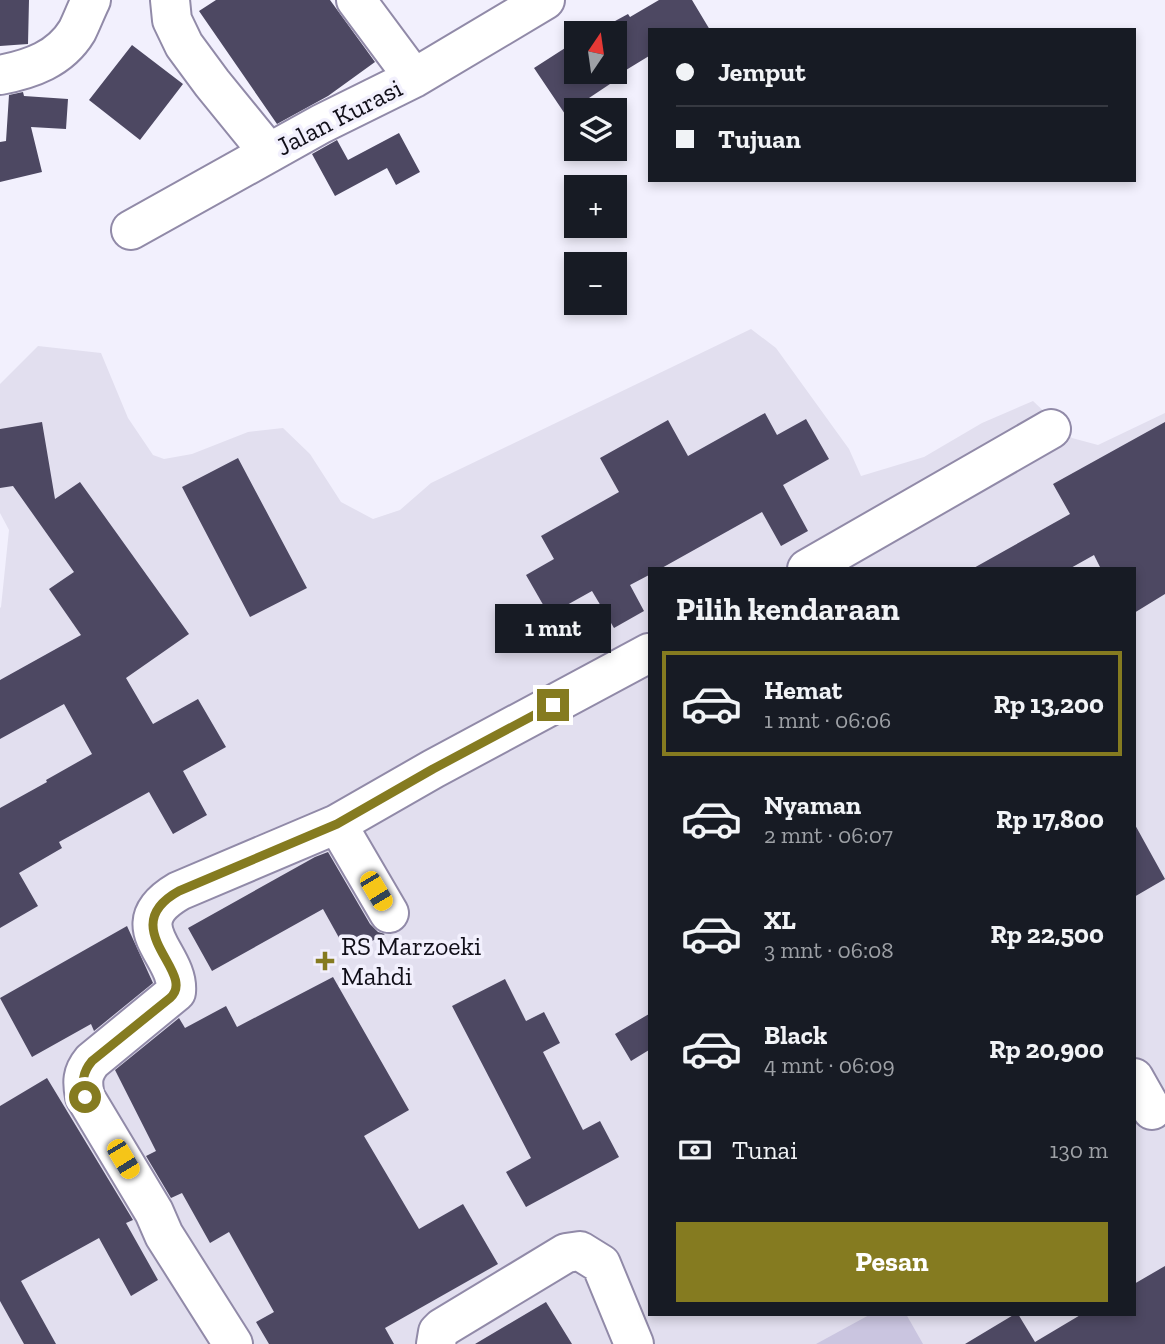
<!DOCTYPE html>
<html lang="id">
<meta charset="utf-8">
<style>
:root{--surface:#171b24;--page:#20242c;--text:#f1f3f6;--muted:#9ea1a6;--line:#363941;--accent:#857b20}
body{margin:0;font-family:"Zilla Slab",serif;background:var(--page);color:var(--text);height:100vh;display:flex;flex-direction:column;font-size:26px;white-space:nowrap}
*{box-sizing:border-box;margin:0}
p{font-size:23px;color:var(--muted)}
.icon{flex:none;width:38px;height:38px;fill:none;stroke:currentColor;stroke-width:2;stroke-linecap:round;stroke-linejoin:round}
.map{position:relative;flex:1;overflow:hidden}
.sheet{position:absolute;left:648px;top:567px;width:488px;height:749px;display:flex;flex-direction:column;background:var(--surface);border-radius:0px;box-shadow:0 4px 10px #0003}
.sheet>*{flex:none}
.hud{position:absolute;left:648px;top:28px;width:488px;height:154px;border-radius:0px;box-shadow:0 4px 10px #0003;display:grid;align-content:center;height:154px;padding:0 28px;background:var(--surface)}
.needle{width:46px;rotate:13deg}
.controls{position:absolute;left:564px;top:21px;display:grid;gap:14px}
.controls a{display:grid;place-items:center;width:63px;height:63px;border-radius:0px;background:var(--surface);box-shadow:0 4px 10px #0003;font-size:35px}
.end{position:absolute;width:32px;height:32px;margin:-16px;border:9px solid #857b20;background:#fff;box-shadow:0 0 0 4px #fff}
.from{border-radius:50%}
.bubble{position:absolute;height:49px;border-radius:0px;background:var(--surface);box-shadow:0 4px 10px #0003;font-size:23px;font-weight:700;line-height:49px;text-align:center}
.car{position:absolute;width:21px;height:42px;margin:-21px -10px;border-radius:9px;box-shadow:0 0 5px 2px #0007;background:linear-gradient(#f5c518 24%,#345 0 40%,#f5c518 0 76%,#345 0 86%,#f5c518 0)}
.hud b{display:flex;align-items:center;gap:24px;height:66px;font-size:26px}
.hud b+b{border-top:2px solid var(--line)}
.hud i{width:18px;height:18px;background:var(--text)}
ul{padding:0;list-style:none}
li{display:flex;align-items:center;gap:21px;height:105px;margin:0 14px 10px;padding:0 14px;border:4px solid transparent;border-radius:0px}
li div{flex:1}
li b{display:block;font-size:26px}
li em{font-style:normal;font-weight:700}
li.current{border-color:var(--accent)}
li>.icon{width:63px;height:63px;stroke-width:1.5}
h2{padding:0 28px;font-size:32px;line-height:84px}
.pay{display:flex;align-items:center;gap:18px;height:77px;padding:0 28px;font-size:26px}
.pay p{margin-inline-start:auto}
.action{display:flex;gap:14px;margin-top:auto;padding:14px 28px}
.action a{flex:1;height:80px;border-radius:0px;background:var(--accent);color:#fff;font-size:28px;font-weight:700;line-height:80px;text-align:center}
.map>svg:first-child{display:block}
.built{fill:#e2dfef;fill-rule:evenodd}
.green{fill:#cac5e0}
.building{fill:#4d4862}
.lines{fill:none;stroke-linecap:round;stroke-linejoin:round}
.minor-casing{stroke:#918aa8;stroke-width:42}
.minor{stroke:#fff;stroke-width:38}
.route{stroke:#857b20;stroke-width:9}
.poi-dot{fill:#857b20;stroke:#f2f0fd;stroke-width:2.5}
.labels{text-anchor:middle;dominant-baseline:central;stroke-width:7;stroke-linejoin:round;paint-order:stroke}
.street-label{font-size:26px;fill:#100e18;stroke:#f2f0fd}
.poi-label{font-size:26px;fill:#100e18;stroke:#f2f0fd;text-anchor:start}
</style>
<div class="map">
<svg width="1165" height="1344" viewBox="0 0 1165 1344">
<rect width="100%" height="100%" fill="#f2f0fd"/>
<path class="built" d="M 751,329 L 776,348 L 849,449 L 861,476 L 924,457 L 982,423 L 1033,401 L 1072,438 L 1098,445 L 1165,413 L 1165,1344 L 0,1344 L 0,608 L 1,607 L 9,530 L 0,513 L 0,384 L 38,346 L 101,353 L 128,418 L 153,455 L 164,459 L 192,454 L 248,432 L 283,428 L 310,454 L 341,502 L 373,519 L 400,510 L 431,483 ZM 649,569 L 1134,569 L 1134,1314 L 649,1314 Z"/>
<path class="green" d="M 871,1314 L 906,1314 L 923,1344 L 816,1344 Z"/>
<path class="building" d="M 0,0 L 29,0 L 28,44 L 0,46 Z
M 216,0 L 330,0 L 375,62 L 328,96 L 277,124 L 199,11 Z
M 659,0 L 692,0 L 710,30 L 649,30 L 649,56 L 608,81 L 610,84 L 565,114 L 534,68 L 576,41 L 576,72 L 614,72 L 614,33 L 588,33 L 602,24 L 604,27 L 628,14 L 630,17 Z
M 132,45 L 183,84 L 140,140 L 89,100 Z
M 23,92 L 24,96 L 68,99 L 66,129 L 31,127 L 42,172 L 0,182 L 0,142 L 6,141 L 9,95 Z
M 399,133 L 420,172 L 396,185 L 387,168 L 335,196 L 312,154 L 337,140 L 348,160 Z
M 765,413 L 777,435 L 806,419 L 829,459 L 783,485 L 808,531 L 781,546 L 762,512 L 660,569 L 649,569 L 649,575 L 630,585 L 644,611 L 614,628 L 592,591 L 549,615 L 526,575 L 554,559 L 541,536 L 619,492 L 600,458 L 668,420 L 688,456 Z
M 42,422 L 55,499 L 80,482 L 189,634 L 126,678 L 153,724 L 198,699 L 226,747 L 183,771 L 207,815 L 173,834 L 149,792 L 59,842 L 62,848 L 19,873 L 38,906 L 0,928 L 0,808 L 47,782 L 46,780 L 92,754 L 64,704 L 0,739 L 0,680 L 81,635 L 49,589 L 74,572 L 13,486 L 0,488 L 0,429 Z
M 1165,422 L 1165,594 L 1134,613 L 1134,569 L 1101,569 L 1094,555 L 1069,569 L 972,569 L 1070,514 L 1053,484 Z
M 238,458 L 307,588 L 250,617 L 182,487 Z
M 1134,823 L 1165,879 L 1134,897 Z
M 328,852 L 370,924 L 378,932 L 385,934 L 348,954 L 323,909 L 212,971 L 188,928 L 315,857 Z
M 127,926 L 153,983 L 94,1031 L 91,1024 L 32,1057 L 0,998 Z
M 333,977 L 409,1110 L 364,1136 L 419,1229 L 463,1204 L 498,1264 L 385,1328 L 394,1344 L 269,1344 L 256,1322 L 274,1312 L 229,1232 L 210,1243 L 182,1193 L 171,1198 L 146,1156 L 156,1151 L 115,1070 L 179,1018 L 185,1028 L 226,1006 L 237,1027 Z
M 505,979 L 526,1021 L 544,1012 L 560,1043 L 543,1052 L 583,1130 L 600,1121 L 619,1157 L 526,1207 L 506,1172 L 531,1158 L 452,1006 Z
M 649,1014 L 649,1050 L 631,1061 L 615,1034 Z
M 47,1078 L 133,1220 L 126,1223 L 158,1280 L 131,1296 L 99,1238 L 21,1281 L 56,1344 L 24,1344 L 0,1301 L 0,1106 Z
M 1165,1266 L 1165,1344 L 965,1344 L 1015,1314 L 1018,1314 L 1035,1342 L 1082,1314 L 1134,1314 L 1134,1284 Z
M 546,1302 L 572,1344 L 475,1344 Z"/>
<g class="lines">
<g class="minor-casing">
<path id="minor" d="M 170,0 L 172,20 L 184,45 L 212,83 L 269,153
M 356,0 L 414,78
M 0,75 C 31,69 60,59 77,31 C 82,21 86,10 91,0
M 131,230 L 321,124 L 414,78 L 545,0
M 807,569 L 1051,429
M 337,824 L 389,913
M 1134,1078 L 1152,1110
M 233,1344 L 164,1235 L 154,1212 L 85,1097 C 82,1082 82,1073 92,1061 L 176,992 C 180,954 119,926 179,891 L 337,824 L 433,769 L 649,653
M 436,1344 L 438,1332 L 442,1328 L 566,1253 L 580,1251 L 601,1264 L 634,1344"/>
</g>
<use href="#minor" class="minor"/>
</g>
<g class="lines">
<path class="route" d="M 85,1097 C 82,1082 82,1073 92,1061 L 170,998 C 199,973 112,928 179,891 L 337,824 L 433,769 L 553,705"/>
</g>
<path class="poi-dot" d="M321.5 950.5h7v7h7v7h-7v7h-7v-7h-7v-7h7z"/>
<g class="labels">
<g class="street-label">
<text transform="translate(339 117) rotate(-27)">Jalan Kurasi</text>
</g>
<g class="poi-label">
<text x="341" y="946">RS Marzoeki<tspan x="341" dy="30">Mahdi</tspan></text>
</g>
</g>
</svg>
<div class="controls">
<a><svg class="needle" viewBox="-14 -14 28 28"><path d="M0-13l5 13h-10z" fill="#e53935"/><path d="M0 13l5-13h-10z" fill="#9ea1a6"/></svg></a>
<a><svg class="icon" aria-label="layers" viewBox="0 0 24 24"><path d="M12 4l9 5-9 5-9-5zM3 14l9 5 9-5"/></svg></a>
<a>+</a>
<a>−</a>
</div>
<i class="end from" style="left:85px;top:1097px"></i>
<i class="end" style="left:553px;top:705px"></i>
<div class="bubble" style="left:495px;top:604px;width:116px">1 mnt</div>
<i class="car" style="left:376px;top:891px;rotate:149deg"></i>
<i class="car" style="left:123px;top:1159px;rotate:149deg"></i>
<div class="hud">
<b><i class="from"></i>Jemput</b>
<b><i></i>Tujuan</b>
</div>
<section class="sheet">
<h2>Pilih kendaraan</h2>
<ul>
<li class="current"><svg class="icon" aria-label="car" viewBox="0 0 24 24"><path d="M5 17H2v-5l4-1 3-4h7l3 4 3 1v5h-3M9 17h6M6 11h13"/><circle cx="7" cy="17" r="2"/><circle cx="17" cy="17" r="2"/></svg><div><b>Hemat</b><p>1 mnt · 06:06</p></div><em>Rp 13,200</em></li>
<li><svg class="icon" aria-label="car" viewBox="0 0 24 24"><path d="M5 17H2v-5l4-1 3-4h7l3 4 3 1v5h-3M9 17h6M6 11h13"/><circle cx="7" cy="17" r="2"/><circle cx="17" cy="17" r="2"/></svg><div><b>Nyaman</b><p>2 mnt · 06:07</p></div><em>Rp 17,800</em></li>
<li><svg class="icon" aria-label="car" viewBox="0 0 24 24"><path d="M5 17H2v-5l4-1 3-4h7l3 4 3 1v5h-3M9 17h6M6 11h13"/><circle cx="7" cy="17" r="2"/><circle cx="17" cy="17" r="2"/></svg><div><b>XL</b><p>3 mnt · 06:08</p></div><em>Rp 22,500</em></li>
<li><svg class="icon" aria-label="car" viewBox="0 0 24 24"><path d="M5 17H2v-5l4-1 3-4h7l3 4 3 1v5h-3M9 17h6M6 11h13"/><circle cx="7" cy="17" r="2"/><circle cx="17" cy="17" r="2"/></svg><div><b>Black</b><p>4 mnt · 06:09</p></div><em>Rp 20,900</em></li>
</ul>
<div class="pay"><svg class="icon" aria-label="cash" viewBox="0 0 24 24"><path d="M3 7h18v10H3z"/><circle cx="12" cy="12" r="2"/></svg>Tunai<p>130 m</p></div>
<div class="action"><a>Pesan</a></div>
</section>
</div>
